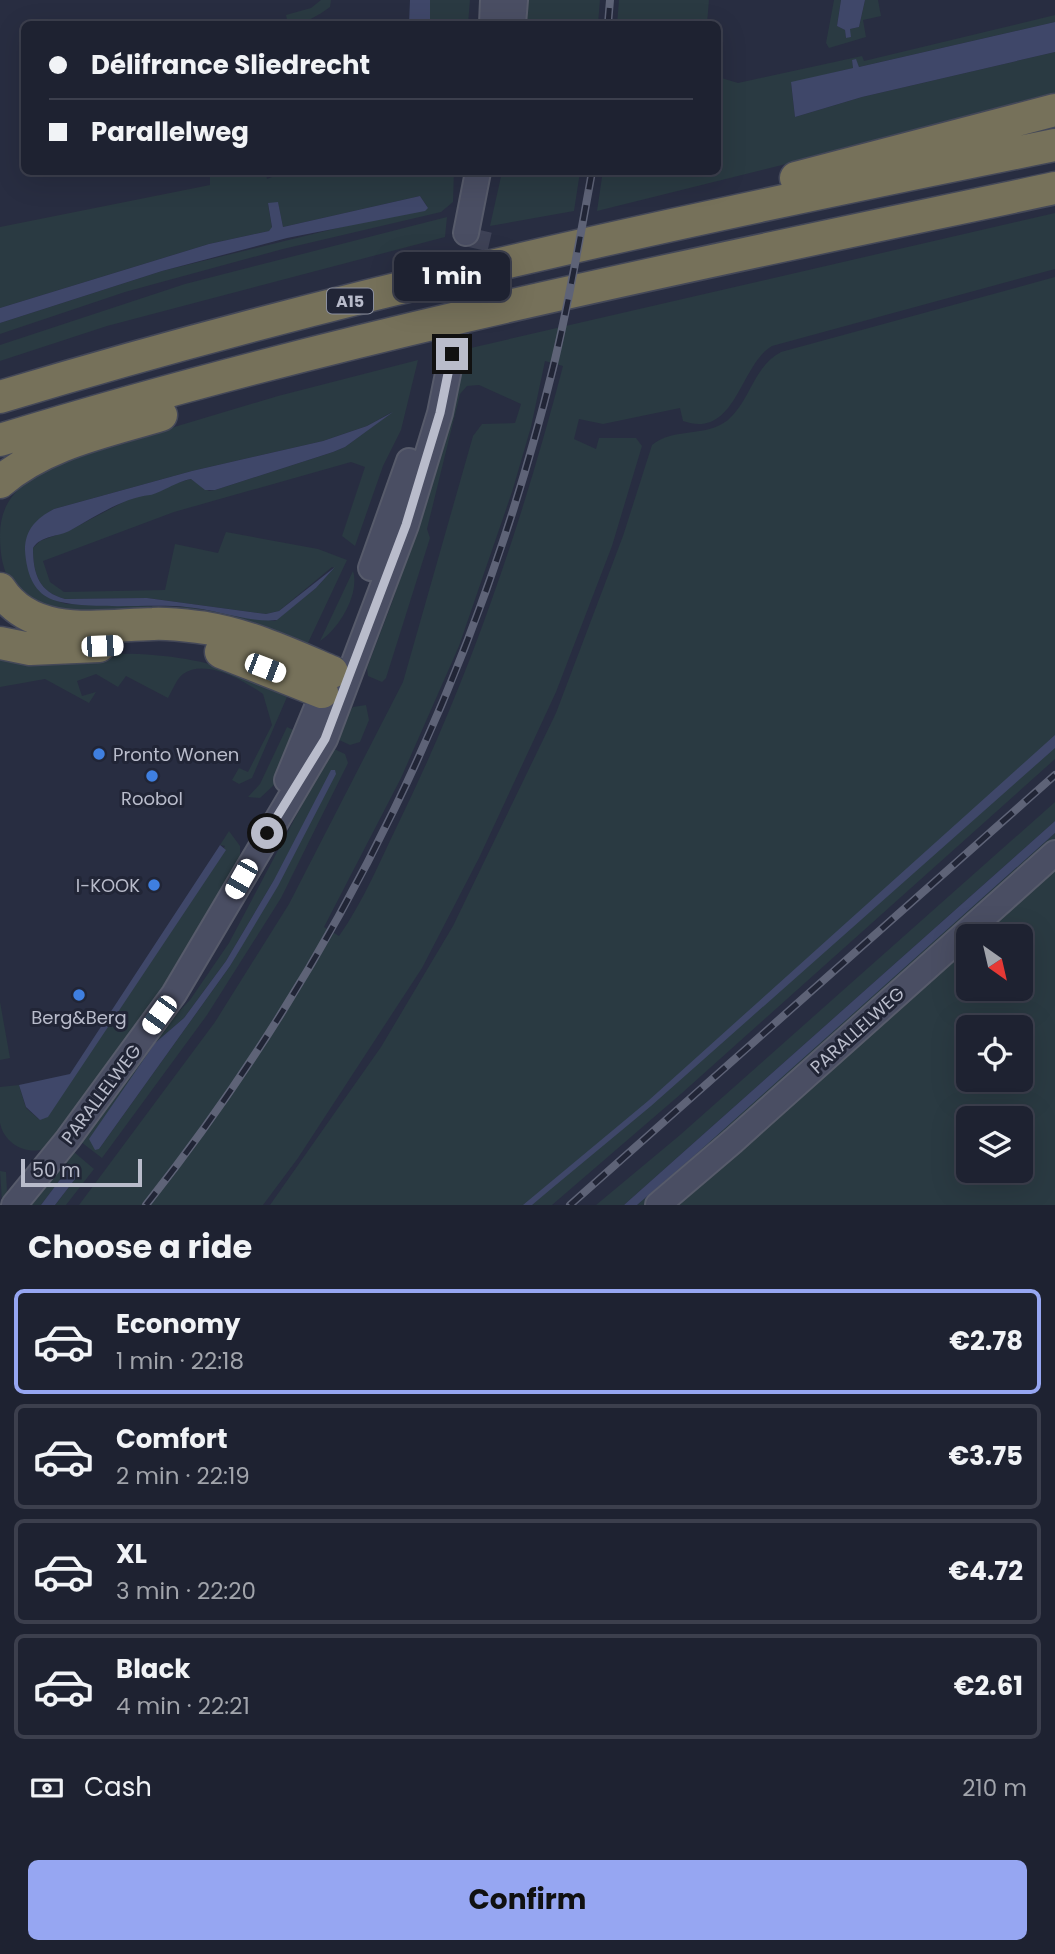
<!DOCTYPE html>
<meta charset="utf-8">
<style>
:root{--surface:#1e2231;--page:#2b2f3d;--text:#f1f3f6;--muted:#a1a4ab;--line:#3c3f4d;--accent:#96a6f2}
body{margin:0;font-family:Poppins,sans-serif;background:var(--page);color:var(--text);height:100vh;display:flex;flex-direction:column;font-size:26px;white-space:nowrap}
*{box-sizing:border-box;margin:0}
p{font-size:23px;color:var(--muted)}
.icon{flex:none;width:38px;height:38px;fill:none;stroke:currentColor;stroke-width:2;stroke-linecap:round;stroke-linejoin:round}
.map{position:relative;height:1205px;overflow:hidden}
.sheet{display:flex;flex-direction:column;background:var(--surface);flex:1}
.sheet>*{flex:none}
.top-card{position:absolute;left:21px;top:21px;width:700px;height:154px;border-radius:10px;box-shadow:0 7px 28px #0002,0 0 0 2px var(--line);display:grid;align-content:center;height:154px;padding:0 28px;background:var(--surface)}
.needle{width:46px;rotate:146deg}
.buttons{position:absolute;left:956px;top:924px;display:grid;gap:14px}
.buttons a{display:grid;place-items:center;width:77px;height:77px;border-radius:10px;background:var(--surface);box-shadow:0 7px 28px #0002,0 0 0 2px var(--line);font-size:35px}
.scale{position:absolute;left:21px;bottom:18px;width:121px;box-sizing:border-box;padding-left:7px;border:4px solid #b9bccb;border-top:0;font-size:19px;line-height:24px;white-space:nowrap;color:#b9bccb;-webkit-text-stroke:5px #212536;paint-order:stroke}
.end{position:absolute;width:32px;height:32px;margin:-16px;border:9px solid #b9bccb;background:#111;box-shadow:0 0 0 4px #111}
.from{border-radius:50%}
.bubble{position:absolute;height:49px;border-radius:10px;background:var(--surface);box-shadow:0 7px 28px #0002,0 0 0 2px var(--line);font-size:23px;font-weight:700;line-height:49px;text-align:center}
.car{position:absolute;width:21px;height:42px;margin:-21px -10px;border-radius:9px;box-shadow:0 0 5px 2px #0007;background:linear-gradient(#fff 24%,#345 0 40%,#fff 0 76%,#345 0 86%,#fff 0)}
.top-card b{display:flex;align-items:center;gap:24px;height:66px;font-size:26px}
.top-card b+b{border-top:2px solid var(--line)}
.top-card i{width:18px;height:18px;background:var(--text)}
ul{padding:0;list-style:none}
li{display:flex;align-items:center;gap:21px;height:105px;margin:0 14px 10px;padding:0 14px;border:4px solid var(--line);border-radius:10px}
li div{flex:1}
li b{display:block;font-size:26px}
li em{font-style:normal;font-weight:700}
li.selected{border-color:var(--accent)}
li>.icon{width:63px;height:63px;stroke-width:1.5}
h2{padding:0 28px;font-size:32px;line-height:84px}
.pay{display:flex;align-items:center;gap:18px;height:77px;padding:0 28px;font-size:26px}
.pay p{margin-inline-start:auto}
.button{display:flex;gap:14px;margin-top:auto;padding:14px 28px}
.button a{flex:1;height:80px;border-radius:10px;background:var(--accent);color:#111;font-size:28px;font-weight:700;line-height:80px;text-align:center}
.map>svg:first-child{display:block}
.green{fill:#2a3a42;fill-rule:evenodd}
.water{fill:#3f4769}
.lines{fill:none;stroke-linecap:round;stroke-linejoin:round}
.secondary-tunnel{stroke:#3e4256;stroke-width:24;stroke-dasharray:24 12;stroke-linecap:butt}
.secondary-casing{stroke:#575b6b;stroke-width:28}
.highway-casing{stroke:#444858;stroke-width:35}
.secondary{stroke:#4a4e63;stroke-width:24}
.highway{stroke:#76715a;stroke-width:32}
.rail-casing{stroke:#5e6377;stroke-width:8}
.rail{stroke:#212536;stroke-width:5;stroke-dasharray:16;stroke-linecap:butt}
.route{stroke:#b9bccb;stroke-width:9}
.shop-dot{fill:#3f7fe0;stroke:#212536;stroke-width:2.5}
.labels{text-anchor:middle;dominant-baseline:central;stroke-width:6;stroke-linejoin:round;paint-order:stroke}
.shield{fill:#212536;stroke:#8b8f9e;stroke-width:2}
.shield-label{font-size:16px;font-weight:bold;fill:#b9bccb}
.poi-label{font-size:18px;fill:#b9bccb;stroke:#212536}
.street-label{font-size:18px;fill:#b9bccb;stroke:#212536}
</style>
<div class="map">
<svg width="1055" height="1205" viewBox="0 0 1055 1205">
<rect width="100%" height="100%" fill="#282d41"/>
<path class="green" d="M 321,0 L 331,0 L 330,7 C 318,16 304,24 288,24 L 286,15 L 311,8 Z
M 430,0 L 470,0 L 468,24 L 430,24 Z
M 527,0 L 600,0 L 598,24 L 525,24 Z
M 619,0 L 709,0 L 707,24 L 617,24 Z
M 834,0 L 841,0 L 837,26 L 845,30 L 846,38 L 850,29 L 859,27 L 865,0 L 878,0 L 881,16 L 863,20 L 866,37 L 829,48 L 826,43 Z
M 1055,15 L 1055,22 L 859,67 L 856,60 L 852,61 L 853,68 L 791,83 L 795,117 L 862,97 L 1055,52 L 1055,97 L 597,211 L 602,177 L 599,177 L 600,172 L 718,172 L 718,77 L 738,83 L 862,56 L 864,61 Z
M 210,172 L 266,172 L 267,179 L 277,175 L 277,172 L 454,172 L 453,202 L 441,212 L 283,249 L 125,292 L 0,334 L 0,323 L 162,271 L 427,206 L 420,196 L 283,227 L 278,203 L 268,204 L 272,228 L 269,231 L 209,244 L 0,308 L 0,227 L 210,185 Z
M 502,172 L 580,172 L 574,211 L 490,226 Z
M 1055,213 L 1055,269 L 772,346 C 740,364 736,440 683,421 L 680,408 L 603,424 L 579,419 L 574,439 L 596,449 L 599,438 L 636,438 L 642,446 L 612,546 L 556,692 L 479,858 L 422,968 L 298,1158 L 263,1205 L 79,1205 L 215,1022 L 289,904 L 403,682 L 473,436 L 482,424 L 515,423 L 521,404 L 479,385 L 467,386 L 460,394 L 427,529 L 430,538 L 386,678 L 382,682 L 368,676 L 367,668 L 394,597 L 454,394 L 462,350 ZM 545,361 L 563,366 C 522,523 470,677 398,824 C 380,861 363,902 339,936 L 324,927 L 401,778 L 459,646 L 512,492 L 531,427 Z
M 447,217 L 445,237 L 107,326 L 0,361 L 0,345 L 185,284 Z
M 1055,277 L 1055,759 L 682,1093 L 552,1205 L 270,1205 L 381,1047 L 453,926 L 556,713 L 623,536 L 652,445 C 674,427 705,438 728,420 C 751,400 753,367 781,352 Z
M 418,360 L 401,430 L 383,466 L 355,546 L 342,536 L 365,467 L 351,462 L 174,512 L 43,561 L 50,582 L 64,592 L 165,590 L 175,544 L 218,553 L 226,532 L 318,549 L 347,560 L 307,645 C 254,638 201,631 148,624 C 115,620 50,617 24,597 C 4,581 0,559 0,535 C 0,493 31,477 64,460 L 278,396 ZM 392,412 L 345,447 L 333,452 L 215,490 L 209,491 L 191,479 L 168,485 L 156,492 L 135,496 L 70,530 L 40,541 L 33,548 C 33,574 39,592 65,599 L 147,598 L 266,614 L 279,611 L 332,567 L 334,568 L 316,588 L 275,621 L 188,607 L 67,604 C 19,592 12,532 54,509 L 192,471 L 323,441 L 367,426 Z
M 353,571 C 360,594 339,629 320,641 Z
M 0,652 C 47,660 92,652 139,654 C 198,657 236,670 290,690 L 252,778 L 239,784 L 232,780 L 239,768 L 248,772 L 272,725 L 263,694 C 244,681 206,658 183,674 C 177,678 172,691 168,698 L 126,676 L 118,687 L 96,674 L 77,681 L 82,696 L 96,692 L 89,703 L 45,679 L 0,687 Z
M 366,705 L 369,720 L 360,742 L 350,745 L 335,738 L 344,718 L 353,707 Z
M 287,727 L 298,732 L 275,784 L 260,798 L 248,797 L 260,784 Z
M 332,748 L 345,754 L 348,763 L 281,898 L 207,1015 L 102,1158 L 81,1142 L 154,1037 L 190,1000 L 229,943 ZM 274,880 L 230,966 L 99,1149 L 155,1043 L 184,1018 L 226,961 Z
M 1055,802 L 1055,821 L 624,1205 L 596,1205 L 680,1135 Z
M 229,831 L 240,846 L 240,859 L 150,1011 L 101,1080 L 44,1149 C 25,1155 4,1143 0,1123 C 0,1112 0,1098 0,1087 L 19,1085 L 26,1108 L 40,1120 L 225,846 L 220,845 Z
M 1055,833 L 1055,843 L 649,1205 L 637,1205 Z
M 1055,863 L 1055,1205 L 672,1205 L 968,941 L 968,989 L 1020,989 L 1020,936 L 973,936 ZM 968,1027 L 1020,1027 L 1020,1080 L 968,1080 ZM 968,1118 L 1020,1118 L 1020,1171 L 968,1171 Z
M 0,1002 L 10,1058 L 0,1060 Z
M 74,1152 L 94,1169 L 66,1205 L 55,1205 L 79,1174 L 71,1165 L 41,1205 L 30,1205 Z
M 0,1171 L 6,1172 L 7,1192 L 2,1202 Z"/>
<path class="water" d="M 410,0 L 430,0 L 430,24 L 409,24 Z
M 841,0 L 865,0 L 859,27 L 850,29 L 851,37 L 846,38 L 845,30 L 837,26 Z
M 1055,22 L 1055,52 L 862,97 L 795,117 L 791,82 L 853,68 L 852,60 L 856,59 L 859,67 Z
M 420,196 L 428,208 L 425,211 L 287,238 L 162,271 L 0,323 L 0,308 L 209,244 L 269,231 L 272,227 L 268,203 L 278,202 L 283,227 Z
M 393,412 L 345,447 L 333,452 L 215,490 L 205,490 L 191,479 C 177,481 159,494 150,495 C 123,498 96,516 71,530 C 59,537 41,535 33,548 C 33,574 39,592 65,599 L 147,598 L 266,614 L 279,611 L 335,567 L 316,588 L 277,620 C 248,623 215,609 186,607 C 153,603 72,612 47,597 C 31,588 26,568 25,550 C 25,529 37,518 54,509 L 192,471 L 323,441 L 367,426 Z
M 1055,735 L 1055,748 L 651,1106 L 551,1189 L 532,1205 L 523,1205 L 648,1101 Z
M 331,770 L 335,770 L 336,774 L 278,886 L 230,966 L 99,1149 L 95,1150 L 89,1139 L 155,1043 L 184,1018 L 226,961 L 274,880 Z
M 1055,821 L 1055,833 L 695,1155 L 637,1205 L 624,1205 Z
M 220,845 L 226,850 L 48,1117 L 40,1120 L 26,1107 L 19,1085 L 70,1074 Z
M 71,1165 L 80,1167 L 79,1174 L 55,1205 L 41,1205 Z"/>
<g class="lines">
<path class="secondary-tunnel" d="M 452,354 L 480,230"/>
<g class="secondary-casing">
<path id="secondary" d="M 492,24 L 493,0
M 513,24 L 515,0
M 466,233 L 478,172
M 371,568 L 409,461
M 287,780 L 329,678
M 14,1205 L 68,1139 L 174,994 L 325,739 L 406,525 L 440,413 L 452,354
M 658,1205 L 733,1141 L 1055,853"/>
</g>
<g class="highway-casing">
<path id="highway" d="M 796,178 L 1055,110
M 0,397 C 346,292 701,216 1055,145
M 0,440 C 345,334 702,263 1055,188
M 0,482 C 46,443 105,432 161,415
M 0,589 C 33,640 102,625 153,624 C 170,623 189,626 206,628 C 249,635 292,655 332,672
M 0,643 L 30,649 L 99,646
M 221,652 L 322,692"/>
</g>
<use href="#secondary" class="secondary"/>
<use href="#highway" class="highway"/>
<g class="rail-casing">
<path id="rail" d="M 608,24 L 610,0
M 146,1205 C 341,959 478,673 553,368 C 569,303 580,237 592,172
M 570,1205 L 1055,775"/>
</g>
<use href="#rail" class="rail"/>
</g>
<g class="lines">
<path class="route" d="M 267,833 L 325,739 L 406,525 L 440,413 L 452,354"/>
</g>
<g class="shop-dot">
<circle cx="99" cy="754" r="7"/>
<circle cx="152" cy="776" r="7"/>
<circle cx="154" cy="885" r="7"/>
<circle cx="79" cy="995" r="7"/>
</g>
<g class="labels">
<rect class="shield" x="327" y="288.5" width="46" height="25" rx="5"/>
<g class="shield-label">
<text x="350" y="301">A15</text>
</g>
<g class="poi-label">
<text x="113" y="754" text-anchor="start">Pronto Wonen</text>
<text x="152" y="798">Roobol</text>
<text x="140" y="885" text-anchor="end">I-KOOK</text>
<text x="79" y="1017">Berg&amp;Berg</text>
</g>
<g class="street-label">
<text transform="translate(857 1030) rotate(-42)">PARALLELWEG</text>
<text transform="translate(101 1094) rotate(-53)">PARALLELWEG</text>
</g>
</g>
</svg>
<div class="buttons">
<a><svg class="needle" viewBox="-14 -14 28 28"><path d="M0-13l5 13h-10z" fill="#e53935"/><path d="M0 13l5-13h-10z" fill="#a1a4ab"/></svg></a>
<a><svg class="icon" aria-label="locate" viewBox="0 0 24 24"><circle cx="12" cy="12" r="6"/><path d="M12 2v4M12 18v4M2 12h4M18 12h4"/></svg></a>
<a><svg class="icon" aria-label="layers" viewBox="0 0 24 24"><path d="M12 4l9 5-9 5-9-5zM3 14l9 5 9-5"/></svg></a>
</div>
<div class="scale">50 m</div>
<i class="end from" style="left:267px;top:833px"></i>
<i class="end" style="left:452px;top:354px"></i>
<div class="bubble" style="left:394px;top:252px;width:116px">1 min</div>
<i class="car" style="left:102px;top:646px;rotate:88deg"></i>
<i class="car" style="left:265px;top:668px;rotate:111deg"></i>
<i class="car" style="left:241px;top:879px;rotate:210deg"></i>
<i class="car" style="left:159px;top:1015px;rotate:216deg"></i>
<div class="top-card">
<b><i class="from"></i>Délifrance Sliedrecht</b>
<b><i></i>Parallelweg</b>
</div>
</div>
<section class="sheet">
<h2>Choose a ride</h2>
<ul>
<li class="selected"><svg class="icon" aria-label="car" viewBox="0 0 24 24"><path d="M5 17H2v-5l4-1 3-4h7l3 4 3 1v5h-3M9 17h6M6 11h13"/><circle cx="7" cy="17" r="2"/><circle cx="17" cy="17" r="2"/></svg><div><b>Economy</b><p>1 min · 22:18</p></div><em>€2.78</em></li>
<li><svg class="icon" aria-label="car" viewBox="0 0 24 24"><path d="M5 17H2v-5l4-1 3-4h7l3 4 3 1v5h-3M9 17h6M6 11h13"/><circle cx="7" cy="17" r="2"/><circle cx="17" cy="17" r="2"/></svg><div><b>Comfort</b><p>2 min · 22:19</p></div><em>€3.75</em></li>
<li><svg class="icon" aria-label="car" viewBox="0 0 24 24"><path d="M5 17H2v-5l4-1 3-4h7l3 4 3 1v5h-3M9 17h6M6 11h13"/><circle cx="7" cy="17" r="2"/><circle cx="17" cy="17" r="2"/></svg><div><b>XL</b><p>3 min · 22:20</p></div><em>€4.72</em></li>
<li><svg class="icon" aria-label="car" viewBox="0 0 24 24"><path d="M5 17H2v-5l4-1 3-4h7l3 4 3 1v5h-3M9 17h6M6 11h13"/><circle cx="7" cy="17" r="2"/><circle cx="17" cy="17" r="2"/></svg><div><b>Black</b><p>4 min · 22:21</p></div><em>€2.61</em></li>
</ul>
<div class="pay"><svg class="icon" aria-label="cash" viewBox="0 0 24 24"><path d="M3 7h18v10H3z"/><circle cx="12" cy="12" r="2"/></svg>Cash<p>210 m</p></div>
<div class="button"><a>Confirm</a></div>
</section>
